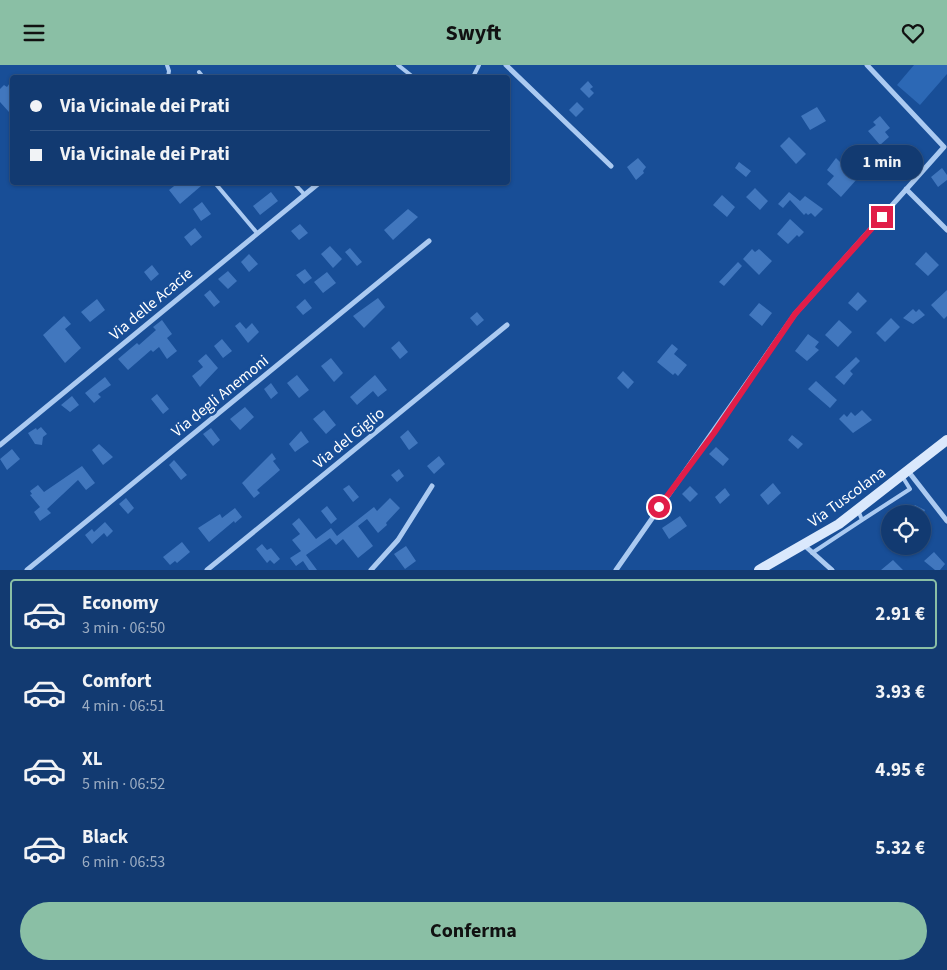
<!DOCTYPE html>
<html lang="it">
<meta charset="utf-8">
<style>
:root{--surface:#123a71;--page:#1b4176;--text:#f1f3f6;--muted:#9cadc3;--line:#315484;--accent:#8abfa5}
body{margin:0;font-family:"Source Sans 3",sans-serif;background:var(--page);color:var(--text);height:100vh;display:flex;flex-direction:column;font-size:19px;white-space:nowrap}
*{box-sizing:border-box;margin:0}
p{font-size:16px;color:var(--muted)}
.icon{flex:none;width:28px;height:28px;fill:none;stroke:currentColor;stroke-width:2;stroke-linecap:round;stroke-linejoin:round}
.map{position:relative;height:505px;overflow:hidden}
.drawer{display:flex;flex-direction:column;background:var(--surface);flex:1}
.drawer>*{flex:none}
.top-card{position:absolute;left:10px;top:10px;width:500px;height:110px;border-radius:5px;box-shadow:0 1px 4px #0004,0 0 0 1px var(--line);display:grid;align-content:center;height:110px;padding:0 20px;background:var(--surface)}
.fabs{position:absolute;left:881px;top:440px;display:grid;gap:10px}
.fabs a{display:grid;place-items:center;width:50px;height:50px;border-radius:50%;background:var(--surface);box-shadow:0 1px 4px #0004,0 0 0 1px var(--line);font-size:25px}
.end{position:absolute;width:22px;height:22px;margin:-11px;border:6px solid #e11d48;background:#fff;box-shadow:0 0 0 2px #fff}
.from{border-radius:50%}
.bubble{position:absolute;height:35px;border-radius:18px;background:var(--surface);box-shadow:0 1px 4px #0004,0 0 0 1px var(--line);font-size:16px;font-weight:700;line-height:35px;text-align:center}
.top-card b{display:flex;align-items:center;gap:18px;height:48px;font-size:19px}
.top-card b+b{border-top:1px solid var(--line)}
.top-card i{width:12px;height:12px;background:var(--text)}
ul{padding:9px 0 0;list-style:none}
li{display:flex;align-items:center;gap:15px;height:70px;margin:0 10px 8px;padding:0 10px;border:2px solid transparent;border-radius:5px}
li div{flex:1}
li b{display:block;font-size:19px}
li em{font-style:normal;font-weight:700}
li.current{border-color:var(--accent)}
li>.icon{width:45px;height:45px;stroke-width:1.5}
.cta{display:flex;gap:10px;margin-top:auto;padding:10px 20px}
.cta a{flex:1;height:58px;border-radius:30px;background:var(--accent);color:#111;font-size:20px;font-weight:700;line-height:58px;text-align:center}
header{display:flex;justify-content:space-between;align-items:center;height:65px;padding:0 20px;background:var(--accent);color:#111;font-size:22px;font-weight:700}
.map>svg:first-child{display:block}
.green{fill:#2c68b5}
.building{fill:#4177be}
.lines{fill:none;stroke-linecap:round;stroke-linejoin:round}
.service{stroke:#abcaf1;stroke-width:4}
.minor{stroke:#abcaf1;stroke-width:5}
.secondary{stroke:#dae8fc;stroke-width:10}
.route{stroke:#e11d48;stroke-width:6}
.labels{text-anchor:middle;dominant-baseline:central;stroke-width:5;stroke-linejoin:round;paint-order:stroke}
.street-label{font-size:16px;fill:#fff;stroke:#184e97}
</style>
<header><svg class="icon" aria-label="menu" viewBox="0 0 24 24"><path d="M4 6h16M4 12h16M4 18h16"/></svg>Swyft<svg class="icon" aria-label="heart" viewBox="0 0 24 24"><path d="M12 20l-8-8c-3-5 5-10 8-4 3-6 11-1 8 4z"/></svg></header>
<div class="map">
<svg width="947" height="505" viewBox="0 0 947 505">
<rect width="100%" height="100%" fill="#184e97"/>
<path class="green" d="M 914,0 L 947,0 L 947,9 L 920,40 L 897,20 Z"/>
<path class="building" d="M 12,15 L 12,42 L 9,47 L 0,37 L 0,24 L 4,20 L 7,22 Z
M 588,16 L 593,22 L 590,24 L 594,28 L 589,33 L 580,24 Z
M 577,37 L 584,44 L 576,52 L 569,45 Z
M 817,42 L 826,56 L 810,65 L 801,51 Z
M 880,51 L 890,63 L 885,67 L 889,72 L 880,80 L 868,66 L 876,60 L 873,57 Z
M 789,72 L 806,89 L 796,99 L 780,81 Z
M 638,93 L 646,102 L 643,106 L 644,108 L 636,115 L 627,102 Z
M 836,93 L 857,114 L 841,132 L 827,119 L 834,111 L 827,105 Z
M 739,97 L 751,106 L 746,112 L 735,103 Z
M 942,103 L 947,110 L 947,115 L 938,122 L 931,112 Z
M 178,118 L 198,118 L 201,121 L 180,139 L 169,125 Z
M 755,123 L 768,136 L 760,145 L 746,132 Z
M 271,127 L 278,136 L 260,150 L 253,141 Z
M 789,127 L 800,136 L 805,131 L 823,144 L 815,152 L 811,148 L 808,150 L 806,148 L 804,150 L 790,135 L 783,143 L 778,139 Z
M 722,130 L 735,142 L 727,152 L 713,140 Z
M 202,137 L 211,149 L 201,156 L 193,144 Z
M 408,144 L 418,152 L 393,175 L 384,165 Z
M 790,154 L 804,167 L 799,172 L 797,170 L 788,179 L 777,169 Z
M 300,159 L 308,168 L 299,175 L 291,166 Z
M 195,163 L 202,172 L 191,181 L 184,172 Z
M 330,181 L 342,194 L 333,203 L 321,189 Z
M 350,183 L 362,197 L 357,201 L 345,187 Z
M 752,184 L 755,187 L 759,184 L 772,196 L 759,210 L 743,194 Z
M 926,187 L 939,200 L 928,211 L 915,199 Z
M 249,189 L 258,199 L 249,207 L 241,197 Z
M 738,197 L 742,201 L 724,221 L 719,217 Z
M 152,200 L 159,209 L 151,216 L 144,207 Z
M 305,204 L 312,213 L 304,219 L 296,210 Z
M 228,206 L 237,216 L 228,224 L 218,214 Z
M 327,207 L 336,218 L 323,228 L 314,217 Z
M 210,225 L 220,237 L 214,242 L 204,230 Z
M 947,225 L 947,251 L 944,254 L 931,240 Z
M 858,227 L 867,236 L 857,246 L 848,238 Z
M 378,233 L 385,242 L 364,263 L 353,251 Z
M 97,234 L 105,245 L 90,257 L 81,247 Z
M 305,234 L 312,243 L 303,250 L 296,242 Z
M 759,238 L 772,248 L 762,261 L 749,250 Z
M 913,244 L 916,247 L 919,244 L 925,250 L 913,259 L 903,253 Z
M 477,247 L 484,255 L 477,261 L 470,253 Z
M 64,251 L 71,259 L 65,264 L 81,283 L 65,298 L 43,270 Z
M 891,253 L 900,262 L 885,277 L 876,268 Z
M 162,255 L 172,269 L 167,273 L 177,286 L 167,294 L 159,282 L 153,287 L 151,285 L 128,305 L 118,294 L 137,278 L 139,280 L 156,265 L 153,262 Z
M 839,255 L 852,267 L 838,282 L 825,270 Z
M 240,257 L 246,264 L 252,258 L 259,267 L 248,278 L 235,261 Z
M 808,269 L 819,277 L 815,282 L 819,285 L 807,296 L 795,286 Z
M 222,274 L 232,286 L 223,293 L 214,281 Z
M 399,276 L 408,287 L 400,294 L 391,283 Z
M 672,279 L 678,284 L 674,289 L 687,300 L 678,311 L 675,308 L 673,310 L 657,297 Z
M 206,289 L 218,303 L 200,322 L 192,311 L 203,302 L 198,296 Z
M 856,292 L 860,296 L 850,306 L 853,309 L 844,320 L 835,312 Z
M 331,293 L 343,308 L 334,317 L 321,301 Z
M 623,306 L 634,317 L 628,324 L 617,313 Z
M 297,310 L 309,325 L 299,333 L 287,318 Z
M 375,310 L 387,325 L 378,332 L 373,326 L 357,340 L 350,332 Z
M 105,312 L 111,320 L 98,329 L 101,332 L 94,338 L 85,328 Z
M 816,316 L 837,335 L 830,343 L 808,324 Z
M 271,318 L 278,328 L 271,334 L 264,324 Z
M 157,329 L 169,344 L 163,349 L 151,334 Z
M 72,331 L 79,340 L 70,347 L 61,340 Z
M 245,342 L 254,352 L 240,365 L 230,354 Z
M 324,345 L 336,360 L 326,369 L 313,354 Z
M 862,345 L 872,355 L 853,368 L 839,354 L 844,349 L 847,352 L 851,347 L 855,351 Z
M 41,362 L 47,369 L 43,372 L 42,380 L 35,379 L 28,368 L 36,363 L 37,365 Z
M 211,363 L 220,375 L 213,381 L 203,369 Z
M 408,365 L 418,378 L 409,385 L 400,372 Z
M 301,366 L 309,377 L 295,387 L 289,379 Z
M 792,370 L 803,379 L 798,384 L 788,375 Z
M 99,379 L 113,392 L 103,400 L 92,385 Z
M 716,382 L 729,394 L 723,401 L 709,389 Z
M 12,384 L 20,394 L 7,405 L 0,394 Z
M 272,388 L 276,394 L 273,396 L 280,405 L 257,425 L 260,428 L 254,433 L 242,418 Z
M 439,391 L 445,399 L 434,409 L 427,401 Z
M 174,395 L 187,410 L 181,415 L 169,400 Z
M 82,401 L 95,418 L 86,425 L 78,415 L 47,444 L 51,448 L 40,456 L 34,447 L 40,442 L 30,430 L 32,429 L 30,426 L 38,420 L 44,427 Z
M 399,404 L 404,411 L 397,417 L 391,410 Z
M 773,418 L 781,428 L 768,440 L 760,430 Z
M 349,420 L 359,432 L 353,437 L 343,424 Z
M 690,421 L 698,429 L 690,437 L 682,429 Z
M 725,423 L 730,430 L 720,439 L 715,432 Z
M 126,433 L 134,443 L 128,449 L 119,439 Z
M 390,433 L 400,443 L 386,458 L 387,460 L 378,468 L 367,454 L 358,461 L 373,481 L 358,493 L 343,474 L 336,480 L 330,473 L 306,490 L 317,505 L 309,505 L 303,496 L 296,501 L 290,493 L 301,486 L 292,475 L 300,469 L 292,459 L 299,453 L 316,474 L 331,463 L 337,471 L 374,442 L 377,446 Z
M 915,440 L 925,445 L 923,449 L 907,449 Z
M 327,441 L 337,454 L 331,459 L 321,446 Z
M 235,443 L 242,452 L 235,458 L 234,456 L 209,477 L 198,463 L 220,449 L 222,453 Z
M 680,451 L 687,461 L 669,474 L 662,463 Z
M 105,457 L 113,466 L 107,472 L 104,468 L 92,479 L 85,470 L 92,464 L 94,467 Z
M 182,477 L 190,487 L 177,498 L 175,496 L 170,500 L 163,492 Z
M 262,479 L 267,485 L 271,483 L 280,494 L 274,499 L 270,495 L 267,498 L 256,484 Z
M 406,481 L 416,496 L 405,504 L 394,489 Z
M 934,487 L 945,499 L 940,505 L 935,505 L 924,496 Z
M 893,495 L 903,505 L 881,505 Z"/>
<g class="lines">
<path class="service" d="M 167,0 L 169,6 L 168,12
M 398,0 L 413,12
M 199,7 L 203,12
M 473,12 L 479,0
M 215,118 L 257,168
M 294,118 L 304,129
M 862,455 L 910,424 L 902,411
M 812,488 L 862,455 L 858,445"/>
<path class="minor" d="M 506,0 L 611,101
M 906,124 L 947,165
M 0,380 L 319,118
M 908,406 L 947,456
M 804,480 L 832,505
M 27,505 L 429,176
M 207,505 L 507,260
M 371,505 L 398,475 L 432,421
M 616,505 L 795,249 L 944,82 L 867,0"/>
<path class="secondary" d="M 759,505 L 839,459 L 947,375"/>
</g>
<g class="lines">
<path class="route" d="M 659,442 L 714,368 L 795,249 L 882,152"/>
</g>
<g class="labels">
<g class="street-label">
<text transform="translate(151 239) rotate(-40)">Via delle Acacie</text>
<text transform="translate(220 331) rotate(-39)">Via degli Anemoni</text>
<text transform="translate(349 373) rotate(-39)">Via del Giglio</text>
<text transform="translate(847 432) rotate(-36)">Via Tuscolana</text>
</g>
</g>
</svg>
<div class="fabs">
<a><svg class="icon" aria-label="locate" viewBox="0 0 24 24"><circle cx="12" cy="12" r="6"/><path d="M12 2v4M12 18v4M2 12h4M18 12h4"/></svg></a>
</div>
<i class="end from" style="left:659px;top:442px"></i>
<i class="end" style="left:882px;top:152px"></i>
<div class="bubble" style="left:841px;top:80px;width:82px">1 min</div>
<div class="top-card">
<b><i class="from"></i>Via Vicinale dei Prati</b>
<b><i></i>Via Vicinale dei Prati</b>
</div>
</div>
<section class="drawer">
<ul>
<li class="current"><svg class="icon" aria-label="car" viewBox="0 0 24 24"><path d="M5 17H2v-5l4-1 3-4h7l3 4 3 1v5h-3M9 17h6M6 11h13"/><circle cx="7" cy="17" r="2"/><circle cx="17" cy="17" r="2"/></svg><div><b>Economy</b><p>3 min · 06:50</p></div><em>2.91 €</em></li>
<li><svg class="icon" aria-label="car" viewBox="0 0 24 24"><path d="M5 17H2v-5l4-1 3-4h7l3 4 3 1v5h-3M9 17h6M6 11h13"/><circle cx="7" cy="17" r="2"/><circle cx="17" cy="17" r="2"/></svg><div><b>Comfort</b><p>4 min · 06:51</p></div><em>3.93 €</em></li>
<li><svg class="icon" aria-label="car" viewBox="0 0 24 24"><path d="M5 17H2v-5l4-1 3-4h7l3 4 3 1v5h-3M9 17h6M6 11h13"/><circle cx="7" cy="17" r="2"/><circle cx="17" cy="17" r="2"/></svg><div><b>XL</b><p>5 min · 06:52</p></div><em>4.95 €</em></li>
<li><svg class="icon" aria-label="car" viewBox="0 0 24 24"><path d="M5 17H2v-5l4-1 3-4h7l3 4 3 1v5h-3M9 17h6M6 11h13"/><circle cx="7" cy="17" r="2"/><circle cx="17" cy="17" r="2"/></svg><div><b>Black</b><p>6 min · 06:53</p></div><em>5.32 €</em></li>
</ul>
<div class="cta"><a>Conferma</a></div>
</section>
